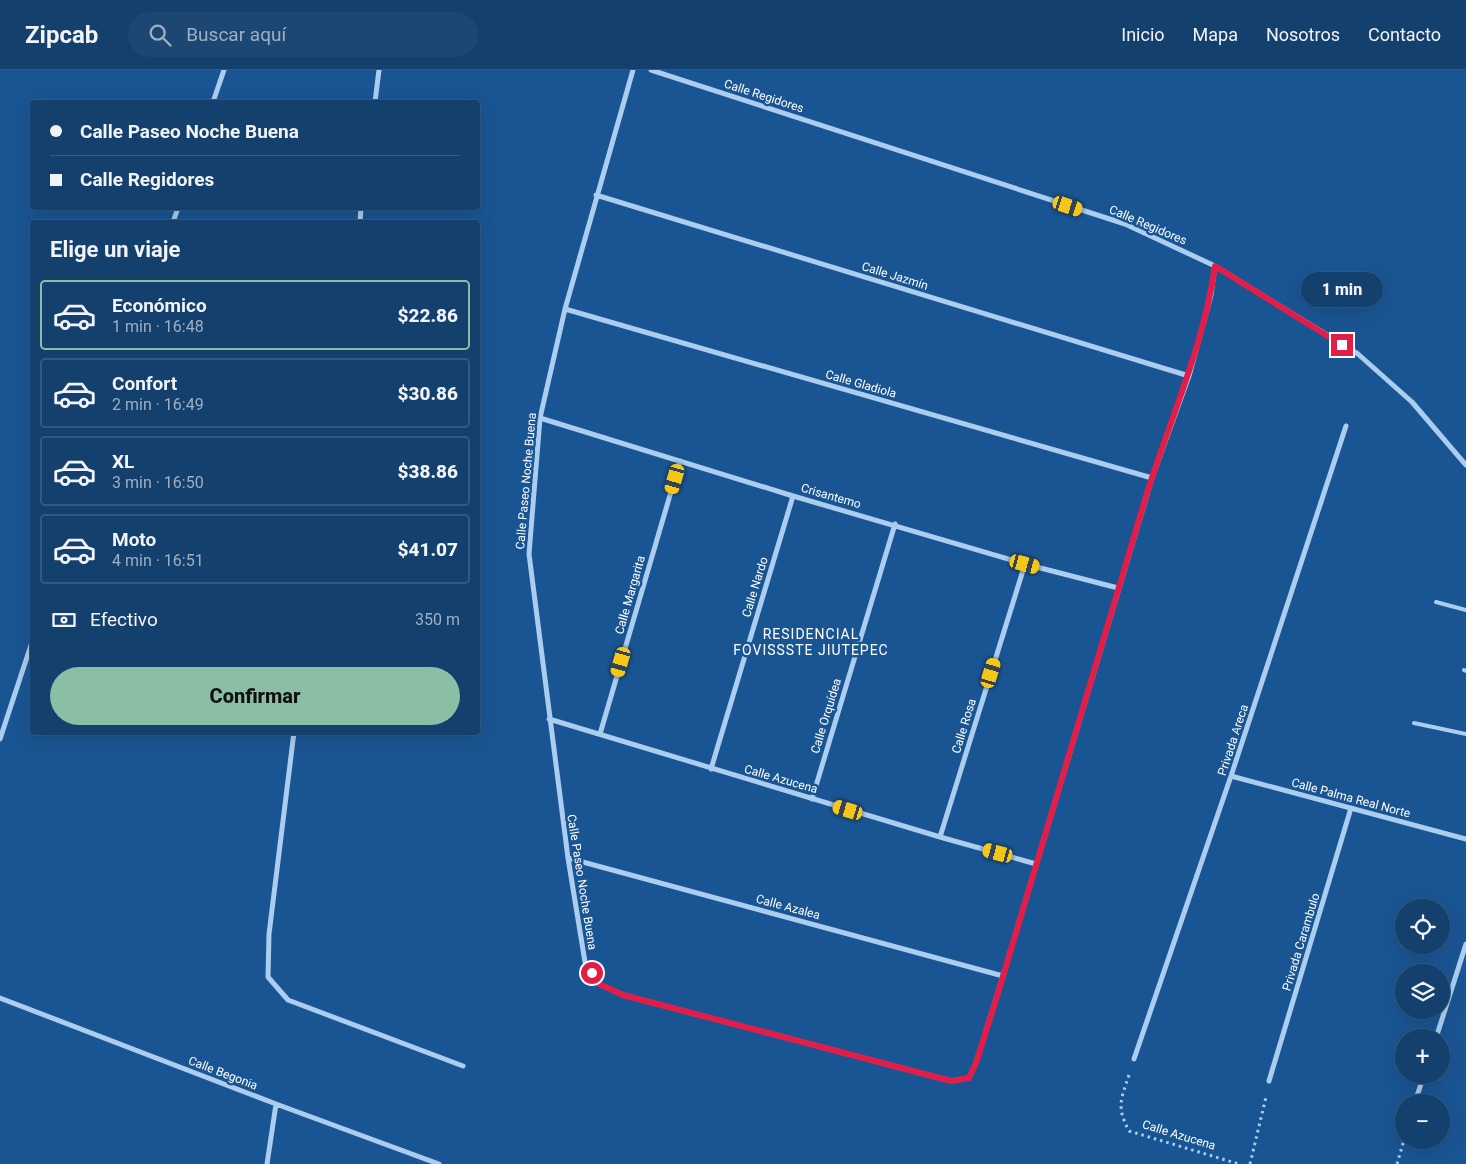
<!DOCTYPE html>
<html lang="es">
<meta charset="utf-8">
<style>
:root{--surface:#14406e;--page:#1d4773;--text:#f1f3f6;--muted:#9dafc2;--line:#335981;--accent:#8abfa5}
body{margin:0;font-family:Roboto,sans-serif;background:var(--page);color:var(--text);height:100vh;display:flex;flex-direction:column;font-size:19px;white-space:nowrap}
*{box-sizing:border-box;margin:0}
p{font-size:16px;color:var(--muted)}
.icon{flex:none;width:28px;height:28px;fill:none;stroke:currentColor;stroke-width:2;stroke-linecap:round;stroke-linejoin:round}
.map{position:relative;flex:1;overflow:hidden}
.panel{position:absolute;left:30px;top:150px;width:450px;height:515px;display:flex;flex-direction:column;background:var(--surface);border-radius:5px;box-shadow:0 5px 20px #0002,0 0 0 1px var(--line)}
.panel>*{flex:none}
.banner{position:absolute;left:30px;top:30px;width:450px;height:110px;border-radius:5px;box-shadow:0 5px 20px #0002,0 0 0 1px var(--line);display:grid;align-content:center;height:110px;padding:0 20px;background:var(--surface)}
.tools{position:absolute;left:1395px;top:829px;display:grid;gap:10px}
.tools a{display:grid;place-items:center;width:55px;height:55px;border-radius:50%;background:var(--surface);box-shadow:0 5px 20px #0002,0 0 0 1px var(--line);font-size:25px}
.end{position:absolute;width:22px;height:22px;margin:-11px;border:6px solid #e11d48;background:#fff;box-shadow:0 0 0 2px #fff}
.from{border-radius:50%}
.bubble{position:absolute;height:35px;border-radius:18px;background:var(--surface);box-shadow:0 5px 20px #0002,0 0 0 1px var(--line);font-size:16px;font-weight:800;line-height:35px;text-align:center}
.car{position:absolute;width:15px;height:30px;margin:-15px -8px;border-radius:6px;box-shadow:0 0 4px 1px #0007;background:linear-gradient(#f5c518 24%,#345 0 40%,#f5c518 0 76%,#345 0 86%,#f5c518 0)}
.banner b{display:flex;align-items:center;gap:18px;height:48px;font-size:19px}
.banner b+b{border-top:1px solid var(--line)}
.banner i{width:12px;height:12px;background:var(--text)}
ul{padding:0;list-style:none}
li{display:flex;align-items:center;gap:15px;height:70px;margin:0 10px 8px;padding:0 10px;border:2px solid var(--line);border-radius:5px}
li div{flex:1}
li b{display:block;font-size:19px}
li em{font-style:normal;font-weight:800}
li.active{border-color:var(--accent)}
li>.icon{width:45px;height:45px;stroke-width:1.5}
h2{padding:0 20px;font-size:22px;line-height:60px}
.pay{display:flex;align-items:center;gap:12px;height:55px;padding:0 20px;font-size:19px}
.pay p{margin-inline-start:auto}
.cta{display:flex;gap:10px;margin-top:auto;padding:10px 20px}
.cta a{flex:1;height:58px;border-radius:30px;background:var(--accent);color:#111;font-size:20px;font-weight:800;line-height:58px;text-align:center}
header{display:flex;align-items:center;gap:30px;box-sizing:border-box;height:70px;padding:0 25px;background:var(--surface);border-bottom:1px solid var(--line)}
header strong{font-size:24px}
nav{display:flex;gap:28px;margin-inline-start:auto;font-size:18px}
.search{width:350px;height:45px;background:var(--page);display:flex;align-items:center;gap:12px;box-sizing:border-box;padding:0 18px;border-radius:28px;color:var(--muted);font-size:19px}
.map>svg:first-child{display:block}
.lines{fill:none;stroke-linecap:round;stroke-linejoin:round}
.path{stroke:#abcdef;stroke-width:3;stroke-dasharray:2.5 4;stroke-linecap:butt}
.lane{stroke:#abcdef;stroke-width:4}
.street{stroke:#abcdef;stroke-width:5}
.route{stroke:#e11d48;stroke-width:6}
.labels{text-anchor:middle;dominant-baseline:central;stroke-width:5;stroke-linejoin:round;paint-order:stroke}
.street-label{font-size:12px;fill:#fff;stroke:#1a5593}
.neighbourhood-label{font-size:14px;letter-spacing:1px;fill:#fff;stroke:#1a5593}
</style>
<header>
<strong>Zipcab</strong>
<div class="search"><svg class="icon" aria-label="search" viewBox="0 0 24 24"><circle cx="10" cy="10" r="6"/><path d="M15 15l6 6"/></svg>Buscar aquí</div>
<nav><a>Inicio</a><a>Mapa</a><a>Nosotros</a><a>Contacto</a></nav>
</header>
<div class="map">
<svg width="1466" height="1094" viewBox="0 0 1466 1094">
<rect width="100%" height="100%" fill="#1a5593"/>
<g class="lines">
<path class="path" d="M 1129,1005 C 1121,1030 1116,1036 1129,1061 L 1239,1094
M 1250,1094 L 1266,1027
M 1397,1094 L 1404,1070"/>
<path class="lane" d="M 1436,532 L 1466,540
M 1464,600 L 1466,601
M 1414,653 L 1466,664"/>
<path class="street" d="M 633,0 L 565,239 L 540,348 L 529,484 L 568,788 L 585,892 L 599,914 L 623,925 L 951,1011 L 969,1008 L 976,993 L 1003,906 L 1152,408 L 1189,306 L 1211,225 L 1215,196
M 651,0 L 1125,154 L 1215,196 L 1358,284 L 1412,332 L 1466,395
M 213,32 L 224,0
M 375,32 L 379,0
M 596,125 L 1189,306
M 173,152 L 178,138
M 360,152 L 361,138
M 565,239 L 1152,408
M 540,348 L 793,426 L 1025,494 L 1118,518
M 549,649 L 940,767 L 1036,794
M 294,662 L 269,864 L 268,907 L 288,930 L 463,996
M 600,664 L 680,391
M 0,669 L 32,572
M 711,699 L 793,426
M 1231,706 L 1466,769
M 812,729 L 895,454
M 940,767 L 1025,494
M 568,788 L 1003,906
M 0,928 L 276,1034 L 439,1094
M 1436,968 L 1466,874
M 1134,989 L 1231,706 L 1346,356
M 1269,1011 L 1351,738
M 1415,1032 L 1424,1005
M 267,1094 L 276,1034"/>
</g>
<g class="lines">
<path class="route" d="M 592,903 L 599,914 L 623,925 L 951,1011 L 969,1008 L 976,993 L 998,923 C 1047,760 1095,596 1144,433 C 1168,353 1203,280 1215,196 L 1342,275"/>
</g>
<g class="labels">
<g class="street-label">
<text transform="translate(764 26) rotate(18)">Calle Regidores</text>
<text transform="translate(1148 155) rotate(23)">Calle Regidores</text>
<text transform="translate(895 206) rotate(17)">Calle Jazmín</text>
<text transform="translate(861 314) rotate(16)">Calle Gladiola</text>
<text transform="translate(526 411) rotate(-85)">Calle Paseo Noche Buena</text>
<text transform="translate(831 426) rotate(16)">Crisantemo</text>
<text transform="translate(755 517) rotate(-73)">Calle Nardo</text>
<text transform="translate(630 525) rotate(-74)">Calle Margarita</text>
<text transform="translate(826 646) rotate(-73)">Calle Orquídea</text>
<text transform="translate(964 656) rotate(-73)">Calle Rosa</text>
<text transform="translate(1233 670) rotate(-72)">Privada Areca</text>
<text transform="translate(781 709) rotate(16)">Calle Azucena</text>
<text transform="translate(1351 728) rotate(15)">Calle Palma Real Norte</text>
<text transform="translate(582 812) rotate(81)">Calle Paseo Noche Buena</text>
<text transform="translate(788 837) rotate(15)">Calle Azalea</text>
<text transform="translate(1301 872) rotate(-73)">Privada Carambulo</text>
<text transform="translate(223 1003) rotate(21)">Calle Begonia</text>
<text transform="translate(1179 1065) rotate(17)">Calle Azucena</text>
</g>
<g class="neighbourhood-label">
<text x="811" y="564">RESIDENCIAL<tspan x="811" dy="16">FOVISSSTE JIUTEPEC</tspan></text>
</g>
</g>
</svg>
<div class="tools">
<a><svg class="icon" aria-label="locate" viewBox="0 0 24 24"><circle cx="12" cy="12" r="6"/><path d="M12 2v4M12 18v4M2 12h4M18 12h4"/></svg></a>
<a><svg class="icon" aria-label="layers" viewBox="0 0 24 24"><path d="M12 4l9 5-9 5-9-5zM3 14l9 5 9-5"/></svg></a>
<a>+</a>
<a>−</a>
</div>
<i class="end from" style="left:592px;top:903px"></i>
<i class="end" style="left:1342px;top:275px"></i>
<div class="bubble" style="left:1301px;top:202px;width:82px">1 min</div>
<i class="car" style="left:1068px;top:136px;rotate:108deg"></i>
<i class="car" style="left:675px;top:409px;rotate:196deg"></i>
<i class="car" style="left:1025px;top:494px;rotate:105deg"></i>
<i class="car" style="left:621px;top:592px;rotate:196deg"></i>
<i class="car" style="left:991px;top:603px;rotate:17deg"></i>
<i class="car" style="left:848px;top:740px;rotate:287deg"></i>
<i class="car" style="left:998px;top:783px;rotate:285deg"></i>
<div class="banner">
<b><i class="from"></i>Calle Paseo Noche Buena</b>
<b><i></i>Calle Regidores</b>
</div>
<section class="panel">
<h2>Elige un viaje</h2>
<ul>
<li class="active"><svg class="icon" aria-label="car" viewBox="0 0 24 24"><path d="M5 17H2v-5l4-1 3-4h7l3 4 3 1v5h-3M9 17h6M6 11h13"/><circle cx="7" cy="17" r="2"/><circle cx="17" cy="17" r="2"/></svg><div><b>Económico</b><p>1 min · 16:48</p></div><em>$22.86</em></li>
<li><svg class="icon" aria-label="car" viewBox="0 0 24 24"><path d="M5 17H2v-5l4-1 3-4h7l3 4 3 1v5h-3M9 17h6M6 11h13"/><circle cx="7" cy="17" r="2"/><circle cx="17" cy="17" r="2"/></svg><div><b>Confort</b><p>2 min · 16:49</p></div><em>$30.86</em></li>
<li><svg class="icon" aria-label="car" viewBox="0 0 24 24"><path d="M5 17H2v-5l4-1 3-4h7l3 4 3 1v5h-3M9 17h6M6 11h13"/><circle cx="7" cy="17" r="2"/><circle cx="17" cy="17" r="2"/></svg><div><b>XL</b><p>3 min · 16:50</p></div><em>$38.86</em></li>
<li><svg class="icon" aria-label="car" viewBox="0 0 24 24"><path d="M5 17H2v-5l4-1 3-4h7l3 4 3 1v5h-3M9 17h6M6 11h13"/><circle cx="7" cy="17" r="2"/><circle cx="17" cy="17" r="2"/></svg><div><b>Moto</b><p>4 min · 16:51</p></div><em>$41.07</em></li>
</ul>
<div class="pay"><svg class="icon" aria-label="cash" viewBox="0 0 24 24"><path d="M3 7h18v10H3z"/><circle cx="12" cy="12" r="2"/></svg>Efectivo<p>350 m</p></div>
<div class="cta"><a>Confirmar</a></div>
</section>
</div>
